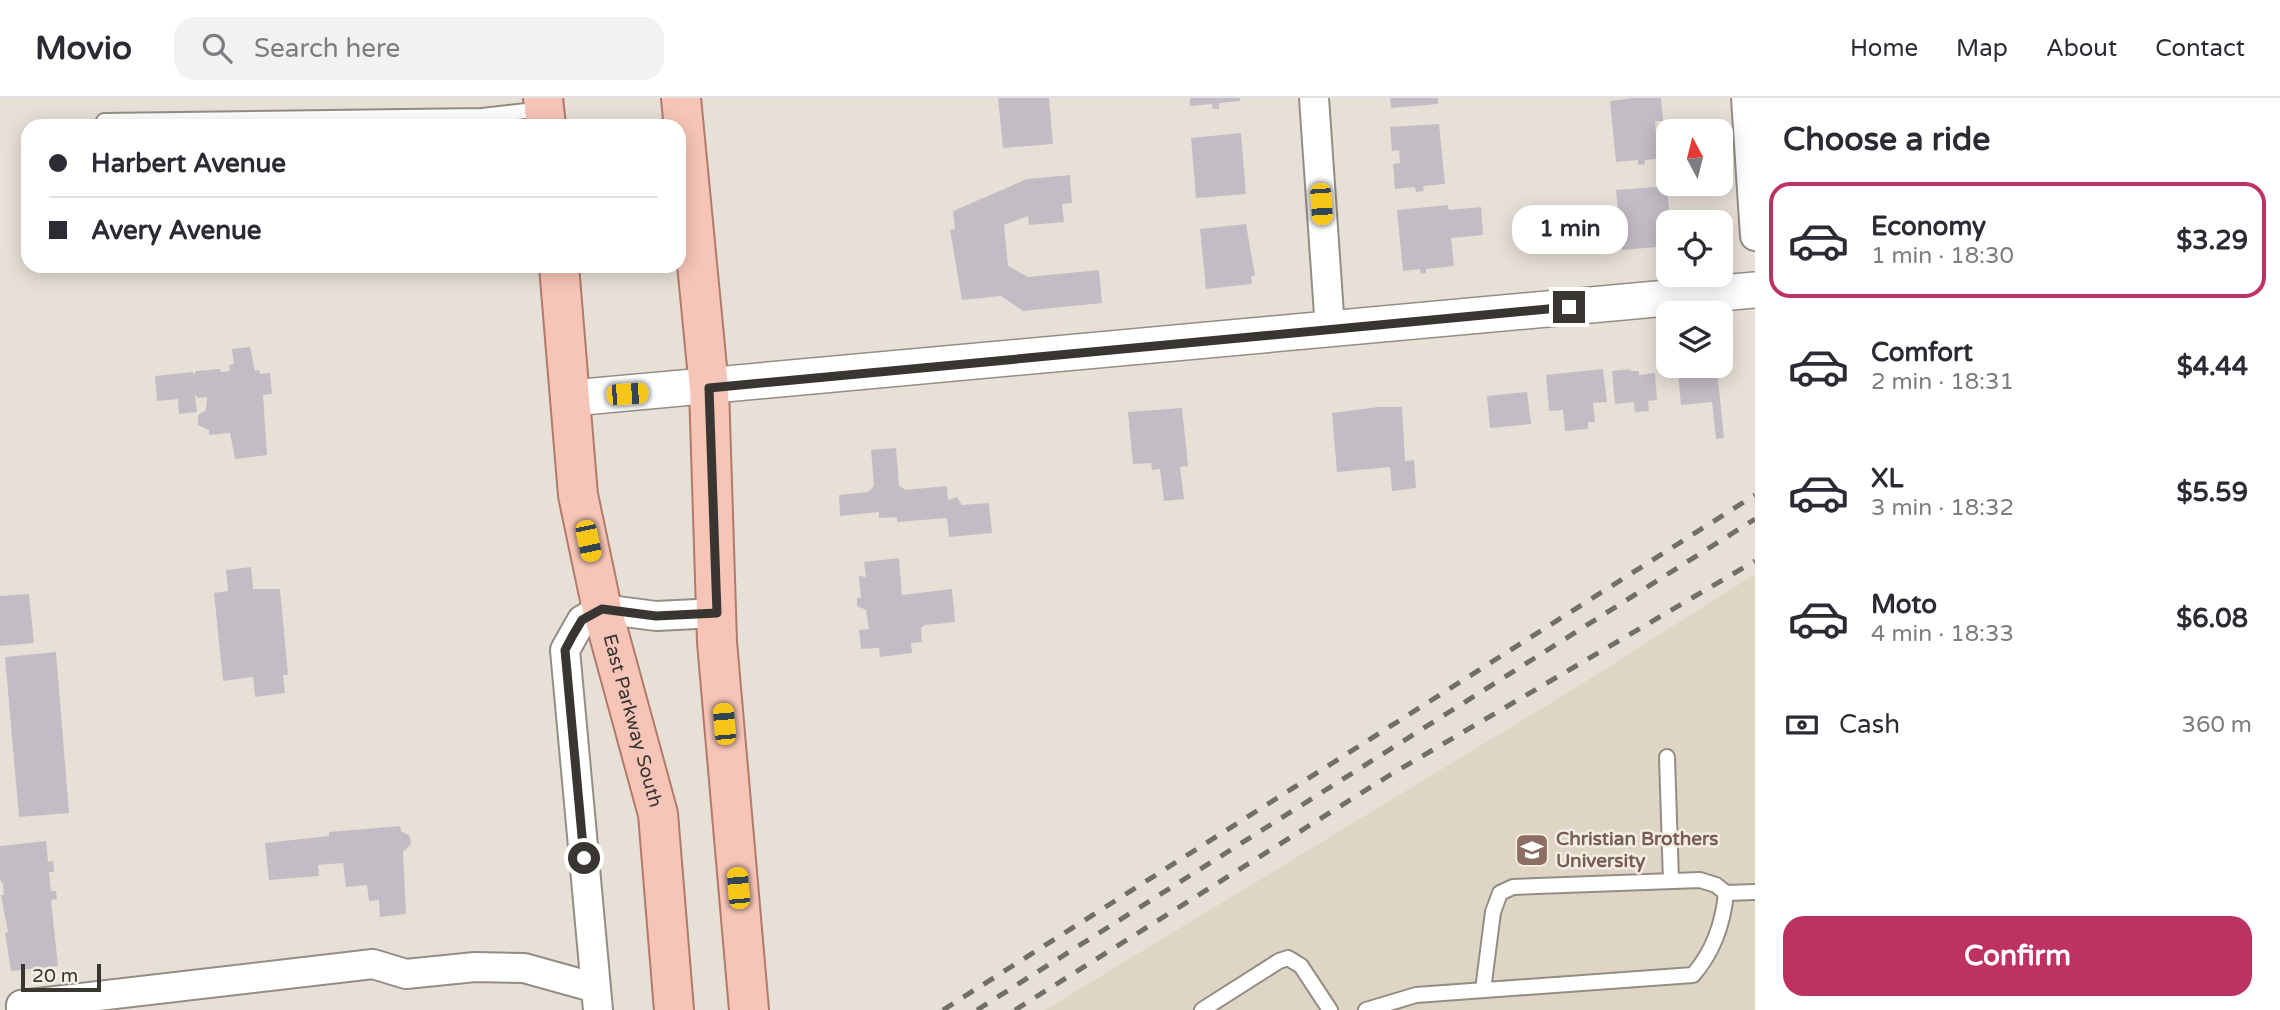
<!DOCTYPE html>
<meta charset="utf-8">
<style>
:root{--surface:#fff;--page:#f2f2f3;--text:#2b2b33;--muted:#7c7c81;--line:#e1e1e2;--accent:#be3163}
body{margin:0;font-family:"Varela Round",sans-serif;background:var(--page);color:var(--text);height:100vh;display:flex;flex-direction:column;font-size:26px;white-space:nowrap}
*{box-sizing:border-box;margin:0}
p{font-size:23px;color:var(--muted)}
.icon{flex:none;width:38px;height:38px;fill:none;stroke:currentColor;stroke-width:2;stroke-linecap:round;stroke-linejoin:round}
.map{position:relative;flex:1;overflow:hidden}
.panel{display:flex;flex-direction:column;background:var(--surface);width:525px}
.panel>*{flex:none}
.top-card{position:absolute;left:21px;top:21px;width:665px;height:154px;border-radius:21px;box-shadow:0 4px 18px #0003;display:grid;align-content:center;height:154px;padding:0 28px;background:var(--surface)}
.needle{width:46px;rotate:353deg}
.fabs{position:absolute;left:1656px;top:21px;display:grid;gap:14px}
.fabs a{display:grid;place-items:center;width:77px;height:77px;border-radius:14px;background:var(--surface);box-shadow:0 4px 18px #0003;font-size:35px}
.scale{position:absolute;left:21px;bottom:18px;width:80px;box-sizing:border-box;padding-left:7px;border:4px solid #393632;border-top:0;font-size:19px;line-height:24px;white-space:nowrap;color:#393632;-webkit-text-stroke:5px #f4ede4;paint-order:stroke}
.end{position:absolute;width:32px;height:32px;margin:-16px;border:9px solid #393632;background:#fff;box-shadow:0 0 0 4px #fff}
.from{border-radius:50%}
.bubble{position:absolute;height:49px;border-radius:21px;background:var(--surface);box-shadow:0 4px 18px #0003;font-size:23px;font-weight:700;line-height:49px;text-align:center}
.car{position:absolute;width:21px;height:42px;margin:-21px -10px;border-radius:9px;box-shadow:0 0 5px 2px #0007;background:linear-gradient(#f5c518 24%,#345 0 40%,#f5c518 0 76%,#345 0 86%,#f5c518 0)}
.top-card b{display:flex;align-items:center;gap:24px;height:66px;font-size:26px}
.top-card b+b{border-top:2px solid var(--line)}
.top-card i{width:18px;height:18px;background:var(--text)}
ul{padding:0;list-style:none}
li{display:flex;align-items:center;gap:21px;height:116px;margin:0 14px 10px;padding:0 14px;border:4px solid transparent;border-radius:21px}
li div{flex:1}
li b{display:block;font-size:26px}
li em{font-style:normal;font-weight:700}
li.selected{border-color:var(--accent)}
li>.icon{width:63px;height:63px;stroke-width:1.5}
h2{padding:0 28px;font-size:32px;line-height:84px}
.pay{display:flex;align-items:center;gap:18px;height:77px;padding:0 28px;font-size:26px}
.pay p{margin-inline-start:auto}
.button{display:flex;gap:14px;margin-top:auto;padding:14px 28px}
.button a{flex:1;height:80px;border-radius:21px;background:var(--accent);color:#fff;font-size:28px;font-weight:700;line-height:80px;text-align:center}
header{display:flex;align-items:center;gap:42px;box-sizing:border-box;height:98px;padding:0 35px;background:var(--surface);border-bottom:2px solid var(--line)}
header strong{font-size:33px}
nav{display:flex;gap:38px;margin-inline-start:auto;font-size:24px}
.search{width:490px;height:63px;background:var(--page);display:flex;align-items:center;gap:18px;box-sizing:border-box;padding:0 24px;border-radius:21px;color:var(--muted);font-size:26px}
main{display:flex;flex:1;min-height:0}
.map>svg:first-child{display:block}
.built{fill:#dfd5c5}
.building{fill:#c4bcc5}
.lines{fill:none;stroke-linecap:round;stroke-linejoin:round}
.service-casing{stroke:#938d84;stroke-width:18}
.minor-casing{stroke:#938d84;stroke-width:32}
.tertiary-casing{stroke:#938d84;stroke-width:38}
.primary-casing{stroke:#b17a6a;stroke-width:42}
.service{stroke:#fff;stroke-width:14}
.minor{stroke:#fff;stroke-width:28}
.tertiary{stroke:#fff;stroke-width:35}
.primary{stroke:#f7c5b8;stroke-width:38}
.rail{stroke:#726e68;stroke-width:5;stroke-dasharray:12 12;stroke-linecap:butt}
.route{stroke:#393632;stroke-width:9}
.labels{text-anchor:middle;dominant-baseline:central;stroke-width:5;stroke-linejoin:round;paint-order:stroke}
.street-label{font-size:19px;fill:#393632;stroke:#f4ede4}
.education-label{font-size:19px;font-weight:bold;fill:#785e54;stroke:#f4ede4;text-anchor:start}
</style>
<header>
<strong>Movio</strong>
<div class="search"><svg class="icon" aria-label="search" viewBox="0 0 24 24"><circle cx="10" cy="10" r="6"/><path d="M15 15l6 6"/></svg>Search here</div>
<nav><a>Home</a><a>Map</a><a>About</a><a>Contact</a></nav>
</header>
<main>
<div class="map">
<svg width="1755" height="912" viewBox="0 0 1755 912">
<rect width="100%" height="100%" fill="#e7e0d7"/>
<path class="built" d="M 1755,476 L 1755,912 L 1045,912 L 1572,592 Z"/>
<path class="building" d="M 998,0 L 1049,0 L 1053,46 L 1003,50 Z
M 1190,0 L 1240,0 L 1240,3 L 1219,5 L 1219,11 L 1213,11 L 1212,6 L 1190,8 Z
M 1390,0 L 1438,0 L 1438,6 L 1391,10 Z
M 1633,0 L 1661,0 L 1663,23 L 1655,23 L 1656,36 L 1664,35 L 1666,60 L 1645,62 L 1645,66 L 1638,67 L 1638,62 L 1616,64 L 1610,3 Z
M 1439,26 L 1445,86 L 1423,88 L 1424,93 L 1416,94 L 1415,89 L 1395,91 L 1393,66 L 1400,65 L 1399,52 L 1392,53 L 1390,29 Z
M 1241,35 L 1246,96 L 1196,100 L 1191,40 Z
M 1070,77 L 1072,105 L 1062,106 L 1064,124 L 1029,127 L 1028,118 L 1004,127 L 1008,168 L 1028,179 L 1099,172 L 1102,205 L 1023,213 L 1001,198 L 962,202 L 950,132 L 955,131 L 953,113 L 1027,81 Z
M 1667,88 L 1670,124 L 1668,148 L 1622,152 L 1616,92 Z
M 1448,107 L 1449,112 L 1481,109 L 1483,137 L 1451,140 L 1454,168 L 1426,171 L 1426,175 L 1421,176 L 1420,171 L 1403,173 L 1397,112 Z
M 1246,126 L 1255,178 L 1251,178 L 1252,186 L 1206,191 L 1200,131 Z
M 250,249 L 255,273 L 259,272 L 260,276 L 270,275 L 272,296 L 263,297 L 267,357 L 235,361 L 230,335 L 209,337 L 209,332 L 198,327 L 198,317 L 206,312 L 207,299 L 198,300 L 195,297 L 197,314 L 179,316 L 178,301 L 157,303 L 155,278 L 193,274 L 194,277 L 196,273 L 220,271 L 221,274 L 230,273 L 229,267 L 234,266 L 232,251 Z
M 1603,271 L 1607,304 L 1593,305 L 1595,324 L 1588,324 L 1588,331 L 1565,333 L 1563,312 L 1549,313 L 1546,277 Z
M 1631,271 L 1630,273 L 1639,273 L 1639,277 L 1655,275 L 1657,302 L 1648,303 L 1649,313 L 1635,314 L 1634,304 L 1615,306 L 1612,273 Z
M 1707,271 L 1717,272 L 1724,340 L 1716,341 L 1712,304 L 1681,307 L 1678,274 Z
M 1527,294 L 1531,326 L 1490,330 L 1487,298 Z
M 1378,309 L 1402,309 L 1405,363 L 1414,362 L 1416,390 L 1392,393 L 1390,369 L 1337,374 L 1332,315 Z
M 1182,310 L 1188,368 L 1180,369 L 1184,401 L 1164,403 L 1160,371 L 1152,372 L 1151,365 L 1133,366 L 1128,314 Z
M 896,350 L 899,387 L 905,392 L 947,388 L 948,402 L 957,399 L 962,407 L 989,405 L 992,435 L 949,439 L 947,420 L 897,424 L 897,419 L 879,420 L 879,414 L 840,418 L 839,397 L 868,394 L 874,388 L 871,352 Z
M 899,460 L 902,497 L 952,491 L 955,524 L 925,527 L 921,530 L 922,544 L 911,545 L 912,555 L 880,559 L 879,550 L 861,551 L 859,532 L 869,531 L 866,512 L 857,508 L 857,500 L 861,500 L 859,478 L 866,479 L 864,464 Z
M 251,469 L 253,491 L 280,491 L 288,577 L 283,577 L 285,595 L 255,599 L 253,579 L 223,583 L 214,495 L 228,493 L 226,472 Z
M 29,496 L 34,545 L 0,548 L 0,498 Z
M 56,554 L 69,715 L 19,719 L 5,559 Z
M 400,728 L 401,733 L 410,738 L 411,746 L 403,754 L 406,816 L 380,819 L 379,802 L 369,803 L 367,787 L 346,789 L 343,765 L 318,767 L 319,778 L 269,782 L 265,745 L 329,738 L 329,734 Z
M 46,743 L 48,764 L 53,763 L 54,774 L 49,774 L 51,793 L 56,793 L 57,801 L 51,802 L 58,868 L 11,873 L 5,835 L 8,834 L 1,797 L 4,797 L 3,786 L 0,782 L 0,748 Z"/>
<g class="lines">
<g class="service-casing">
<path id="service" d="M 104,23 L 482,18 L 543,11
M 1667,659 L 1671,783
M 1483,892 L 1493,814 L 1500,795 L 1513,789 L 1700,782 L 1716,787 L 1726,795
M 1202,912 L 1279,863 L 1288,860 L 1301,868 L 1330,912
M 1366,912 L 1416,897 L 1693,877 C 1713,854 1723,826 1726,795 L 1755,794"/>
</g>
<g class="minor-casing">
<path id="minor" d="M 1314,0 L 1330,231
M 1746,0 L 1755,138
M 21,912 L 21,907 L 373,866 L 406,876 L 475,869 L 524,870 L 596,890
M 598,912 L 565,552 L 582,522 L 602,511 L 656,518 L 717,515"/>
</g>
<g class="tertiary-casing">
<path id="tertiary" d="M 572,300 L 1755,192"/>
</g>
<g class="primary-casing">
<g id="primary">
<path d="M 543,0 L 546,28"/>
<path d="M 681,0 L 709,290 L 717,544 L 749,912"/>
<path id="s1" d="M 559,168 L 578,397 L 602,511 L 658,716 L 674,912"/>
</g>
</g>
<use href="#service" class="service"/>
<use href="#minor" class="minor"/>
<use href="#tertiary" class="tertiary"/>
<use href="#primary" class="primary"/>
<path class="rail" d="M 943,912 L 1755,397
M 977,912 L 1755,421
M 1015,912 L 1390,677 L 1755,463"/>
</g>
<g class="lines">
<path class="route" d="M 584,760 L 565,552 L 573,537 L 582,522 L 602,511 L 656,518 L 717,515 L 709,290 L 1569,209"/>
</g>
<defs>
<g id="university-square" transform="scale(1.75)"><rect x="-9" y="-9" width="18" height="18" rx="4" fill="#8d6e63" stroke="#f4ede4"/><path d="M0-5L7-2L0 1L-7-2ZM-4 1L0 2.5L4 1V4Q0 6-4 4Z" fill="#fff"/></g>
</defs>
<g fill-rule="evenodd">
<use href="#university-square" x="1532" y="752"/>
</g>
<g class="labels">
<g class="street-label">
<text stroke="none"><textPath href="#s1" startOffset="462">East Parkway South</textPath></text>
</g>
<g class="education-label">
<text x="1556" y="741">Christian Brothers<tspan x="1556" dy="22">University</tspan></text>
</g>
</g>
</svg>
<div class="fabs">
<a><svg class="needle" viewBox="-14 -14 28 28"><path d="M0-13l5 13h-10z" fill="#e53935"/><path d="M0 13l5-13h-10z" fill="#7c7c81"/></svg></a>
<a><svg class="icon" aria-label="locate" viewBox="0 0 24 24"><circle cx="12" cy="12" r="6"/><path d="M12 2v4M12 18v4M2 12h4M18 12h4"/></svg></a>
<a><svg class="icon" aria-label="layers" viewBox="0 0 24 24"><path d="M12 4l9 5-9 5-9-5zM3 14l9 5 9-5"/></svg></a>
</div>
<div class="scale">20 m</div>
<i class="end from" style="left:584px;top:760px"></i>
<i class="end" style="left:1569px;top:209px"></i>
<div class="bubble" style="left:1512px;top:107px;width:116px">1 min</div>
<i class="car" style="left:1321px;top:106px;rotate:176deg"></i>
<i class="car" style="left:627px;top:296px;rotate:86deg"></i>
<i class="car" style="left:588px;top:443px;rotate:168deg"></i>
<i class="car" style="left:724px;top:626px;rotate:355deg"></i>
<i class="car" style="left:738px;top:790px;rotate:355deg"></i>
<div class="top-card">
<b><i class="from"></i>Harbert Avenue</b>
<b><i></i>Avery Avenue</b>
</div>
</div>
<section class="panel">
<h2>Choose a ride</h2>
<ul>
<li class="selected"><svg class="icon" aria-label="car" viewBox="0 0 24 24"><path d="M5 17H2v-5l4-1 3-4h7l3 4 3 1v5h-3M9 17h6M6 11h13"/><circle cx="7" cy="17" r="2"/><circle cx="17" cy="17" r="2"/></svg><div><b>Economy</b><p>1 min · 18:30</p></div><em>$3.29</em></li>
<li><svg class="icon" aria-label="car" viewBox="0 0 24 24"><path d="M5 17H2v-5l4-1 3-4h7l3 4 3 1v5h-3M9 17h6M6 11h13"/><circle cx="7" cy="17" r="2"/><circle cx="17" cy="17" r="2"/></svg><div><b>Comfort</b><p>2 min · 18:31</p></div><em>$4.44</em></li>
<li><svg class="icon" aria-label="car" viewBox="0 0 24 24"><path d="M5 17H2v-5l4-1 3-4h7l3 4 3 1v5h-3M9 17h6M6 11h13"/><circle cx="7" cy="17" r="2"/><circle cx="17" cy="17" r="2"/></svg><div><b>XL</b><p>3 min · 18:32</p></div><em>$5.59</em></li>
<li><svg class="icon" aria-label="car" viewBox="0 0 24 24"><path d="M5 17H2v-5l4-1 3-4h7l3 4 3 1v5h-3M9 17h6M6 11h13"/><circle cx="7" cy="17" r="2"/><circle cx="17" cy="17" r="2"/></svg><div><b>Moto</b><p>4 min · 18:33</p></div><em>$6.08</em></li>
</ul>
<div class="pay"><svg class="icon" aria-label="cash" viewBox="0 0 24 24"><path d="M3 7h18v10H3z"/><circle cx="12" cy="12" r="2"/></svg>Cash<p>360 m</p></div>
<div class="button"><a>Confirm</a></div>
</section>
</main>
